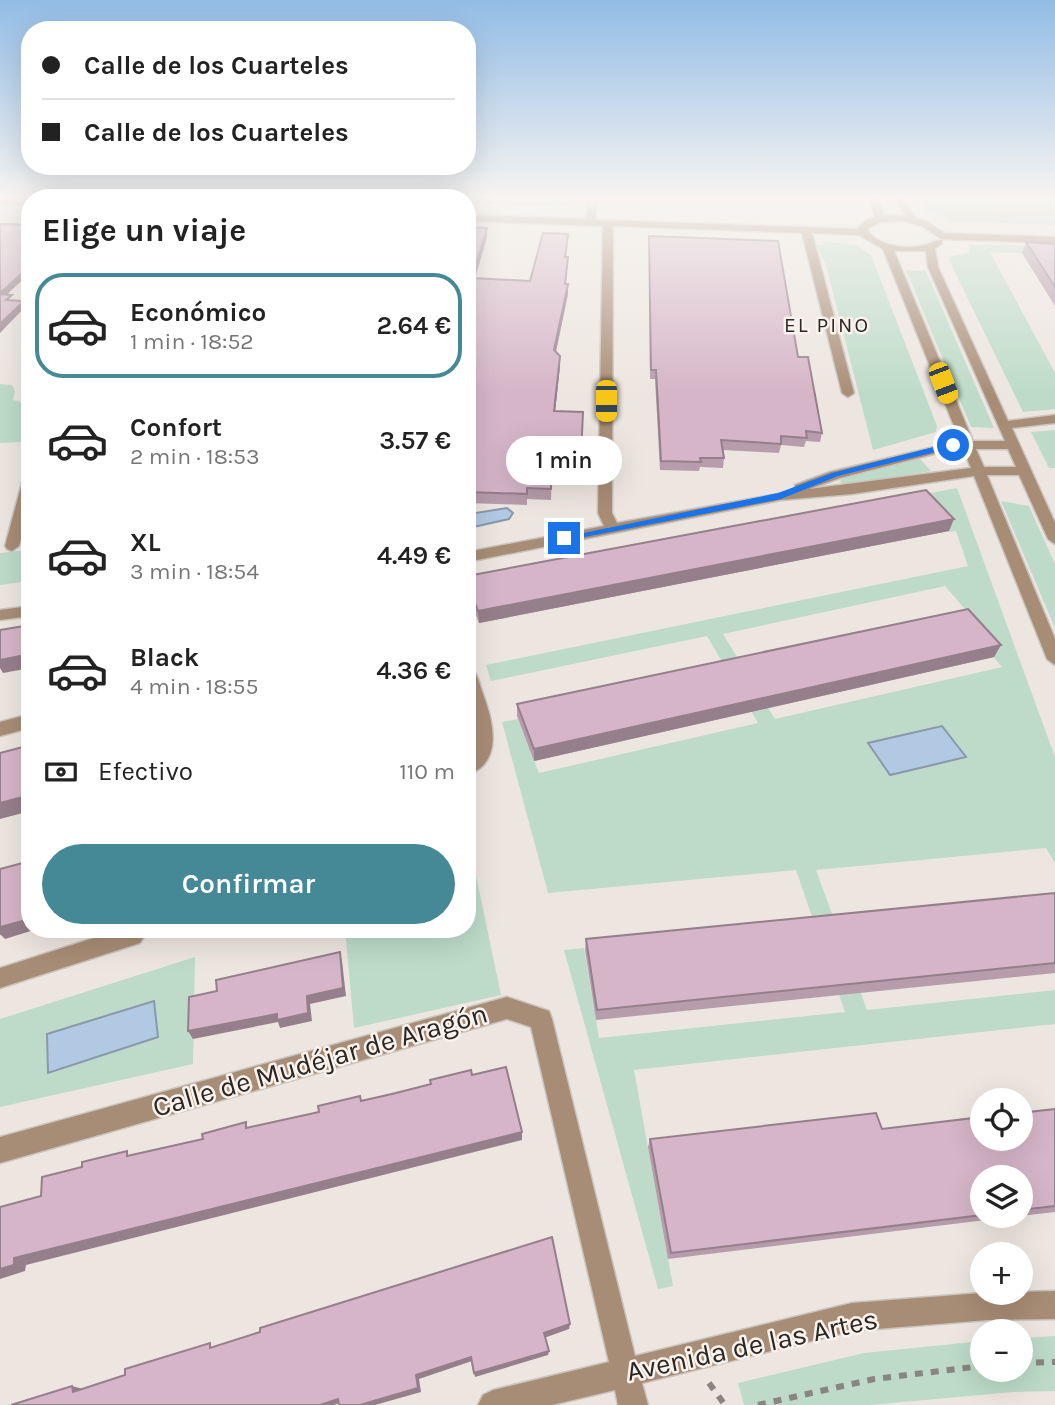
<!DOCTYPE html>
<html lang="es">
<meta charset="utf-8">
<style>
:root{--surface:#fff;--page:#f6f6f6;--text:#222;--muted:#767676;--line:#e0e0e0;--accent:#458997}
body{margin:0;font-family:Karla,sans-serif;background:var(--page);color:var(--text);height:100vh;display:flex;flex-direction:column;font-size:26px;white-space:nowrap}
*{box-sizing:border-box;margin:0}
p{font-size:23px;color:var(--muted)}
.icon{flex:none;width:38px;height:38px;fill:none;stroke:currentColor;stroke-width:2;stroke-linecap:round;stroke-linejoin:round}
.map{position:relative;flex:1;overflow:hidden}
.side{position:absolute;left:21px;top:189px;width:455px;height:749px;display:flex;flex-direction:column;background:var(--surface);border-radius:28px;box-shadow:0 7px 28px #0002}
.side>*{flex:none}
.top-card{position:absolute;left:21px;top:21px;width:455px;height:154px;border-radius:28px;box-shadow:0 7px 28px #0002;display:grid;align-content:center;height:154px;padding:0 21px;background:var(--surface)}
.tools{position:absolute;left:970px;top:1088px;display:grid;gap:14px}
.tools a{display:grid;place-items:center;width:63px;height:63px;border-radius:50%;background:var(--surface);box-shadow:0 7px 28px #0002;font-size:35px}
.end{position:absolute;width:32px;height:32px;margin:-16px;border:9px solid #1a73e8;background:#fff;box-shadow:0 0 0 4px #fff}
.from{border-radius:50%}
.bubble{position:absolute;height:49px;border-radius:24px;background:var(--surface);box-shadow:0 7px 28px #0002;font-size:23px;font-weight:600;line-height:49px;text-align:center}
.car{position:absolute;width:21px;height:42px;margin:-21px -10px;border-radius:9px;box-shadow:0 0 5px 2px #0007;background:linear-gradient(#f5c518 24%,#345 0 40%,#f5c518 0 76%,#345 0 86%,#f5c518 0)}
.top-card b{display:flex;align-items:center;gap:24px;height:66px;font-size:26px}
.top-card b+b{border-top:2px solid var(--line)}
.top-card i{width:18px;height:18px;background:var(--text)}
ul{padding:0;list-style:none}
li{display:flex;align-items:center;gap:21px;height:105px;margin:0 14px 10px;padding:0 7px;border:4px solid transparent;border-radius:28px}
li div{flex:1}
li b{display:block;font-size:26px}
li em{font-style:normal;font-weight:600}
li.on{border-color:var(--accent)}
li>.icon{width:63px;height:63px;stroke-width:1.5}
h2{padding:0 21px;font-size:32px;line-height:84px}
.pay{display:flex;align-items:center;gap:18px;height:77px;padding:0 21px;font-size:26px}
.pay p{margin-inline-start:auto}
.action{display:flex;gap:14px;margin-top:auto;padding:14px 21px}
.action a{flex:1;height:80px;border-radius:42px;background:var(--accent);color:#fff;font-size:28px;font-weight:600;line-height:80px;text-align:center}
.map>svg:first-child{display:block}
.green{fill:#bddbc8;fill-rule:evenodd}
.water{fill:#b2c9e3;stroke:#8998aa;stroke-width:2}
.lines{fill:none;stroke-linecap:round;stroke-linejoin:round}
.street-casing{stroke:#cac4be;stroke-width:3}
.path{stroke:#8a8581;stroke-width:6;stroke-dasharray:8 8;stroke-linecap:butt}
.street{fill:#a88d76;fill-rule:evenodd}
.wall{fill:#b79cab}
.shaded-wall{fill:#957f8b}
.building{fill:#d5b5c7;stroke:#957f8b;stroke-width:2}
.route{fill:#1a73e8}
.labels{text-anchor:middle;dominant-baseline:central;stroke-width:5;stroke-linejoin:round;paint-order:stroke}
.far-quarter-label{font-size:21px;letter-spacing:2px;fill:#2a2725;stroke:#faf3ed}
.near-street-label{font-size:28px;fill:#2a2725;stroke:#faf3ed}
</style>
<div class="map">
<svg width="1055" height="1405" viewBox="0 0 1055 1405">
<rect width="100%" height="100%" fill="#ede6e0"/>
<path class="green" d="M 467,198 L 571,198 L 569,205 L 559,207 L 467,203 Z
M 918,198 L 1053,198 L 1055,225 L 954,221 L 926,211 Z
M 823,241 L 856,245 L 871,255 L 937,426 L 936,432 L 873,450 L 826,265 L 816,245 L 825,245 Z
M 970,245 L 1047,246 L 1052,254 L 990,252 L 1055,373 L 1055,409 L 1023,412 L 949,260 L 950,256 L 968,253 Z
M 906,270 L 926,271 L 994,428 L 971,427 Z
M 0,384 L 12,385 L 15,391 L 13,400 L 30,404 L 22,442 L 0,443 Z
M 1055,430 L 1055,468 L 1049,468 L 1031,432 Z
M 920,459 L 931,471 L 849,485 L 839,482 L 842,479 Z
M 957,488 L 1055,757 L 1055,863 L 1046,848 L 816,870 L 867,1010 L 1055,990 L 1055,1024 L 634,1070 L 673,1286 L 658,1289 L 564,950 L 584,948 L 599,1038 L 845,1012 L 796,870 L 548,893 L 502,722 L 518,719 L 539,773 L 758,723 L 707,636 L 491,681 L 486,665 L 968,566 L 956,531 L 949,532 L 915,496 ZM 945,586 L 972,617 L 961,620 L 1002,667 L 775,719 L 723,634 Z
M 1001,501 L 1029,506 L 1055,564 L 1055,628 Z
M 30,535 L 30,581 L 0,585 L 0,553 L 27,550 Z
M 467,832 L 501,995 L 354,1028 L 345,929 L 467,929 Z
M 195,957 L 193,1064 L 0,1107 L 0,1019 Z
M 1055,1336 L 1055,1391 L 1013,1392 L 870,1405 L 744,1405 L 738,1383 L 864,1353 L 982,1341 L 982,1370 L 1020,1370 L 1020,1338 Z"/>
<path class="water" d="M 507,508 L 513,513 L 509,519 L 469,528 L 469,514 Z
M 942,726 L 966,757 L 890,775 L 868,743 Z
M 154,1001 L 158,1037 L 48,1073 L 47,1034 Z"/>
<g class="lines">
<g class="street-casing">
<path id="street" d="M 0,198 L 30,199 L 30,205 L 0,204 Z
M 588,198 L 597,198 L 595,220 L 857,229 L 866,220 L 875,217 L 869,198 L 878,198 L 883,215 L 906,216 L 894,198 L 903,198 L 916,218 L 928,222 L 944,233 L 1055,237 L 1055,243 L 941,239 L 922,226 L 903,221 L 880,222 L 867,229 C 876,245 902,249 920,246 C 928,245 934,240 942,240 L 942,244 L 935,248 L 938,267 L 1008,421 L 1055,415 L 1055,423 L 1012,428 L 1055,523 L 1055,544 L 1048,539 L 1019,475 L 987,475 L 1055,639 L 1055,665 L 1047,659 L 974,476 L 852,494 L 781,500 L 467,562 L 467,552 L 604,526 L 598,513 L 603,226 L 467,221 L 467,215 L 586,219 ZM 613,226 L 802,233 L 842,393 L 848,397 L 854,393 L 812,233 L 859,235 L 883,249 L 960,441 L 830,472 L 795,485 L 795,491 L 617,523 L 612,513 ZM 894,251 L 926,251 L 928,267 L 1005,441 L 973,441 ZM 953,449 L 963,449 L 971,468 L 809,489 L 840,478 ZM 976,449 L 1008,449 L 1016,467 L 984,467 Z
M 30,475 L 30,506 L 19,546 L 12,551 L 7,549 L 5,546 L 23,479 Z
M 30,606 L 30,616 L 0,620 L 0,610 Z
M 467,667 C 478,670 479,684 483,694 C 493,721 504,763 467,775 L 467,757 L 474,749 L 476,738 L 467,699 Z
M 30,714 L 30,728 L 0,736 L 0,722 Z
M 122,929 L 149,929 L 140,943 L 0,988 L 0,968 Z
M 507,997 L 549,1011 L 552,1019 L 635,1356 L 852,1303 L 982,1293 L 1055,1291 L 1055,1319 L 987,1320 L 852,1331 L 642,1383 L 648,1405 L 618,1405 L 615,1390 L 552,1405 L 478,1405 L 483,1395 L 493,1390 L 609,1362 L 531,1027 L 507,1019 L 0,1163 L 0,1137 Z"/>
</g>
<path class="path" d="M 1020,1363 L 1055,1362
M 709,1383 L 725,1405
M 758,1405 L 874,1379 L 982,1366"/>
<use href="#street" class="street"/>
</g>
<path class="wall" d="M 467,227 L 487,237 L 475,279 L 530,281 L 568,243 L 566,257 L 568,257 L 566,284 L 568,284 L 568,294 L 556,352 L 560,366 L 555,411 L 583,412 L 581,467 L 552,465 L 551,500 L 527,499 L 527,505 L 467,503 Z
M 649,236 L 798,357 L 822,433 L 820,442 L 806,441 L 804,447 L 781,445 L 779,453 L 723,450 L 724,458 L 723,468 L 700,467 L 699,471 L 660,470 L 655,379 L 650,379 Z
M 1026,242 L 1055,244 L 1055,306 L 1022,253 Z
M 949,531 L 479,623 L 467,591 L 467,576 Z
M 1001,645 L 994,657 L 534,761 L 517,716 L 517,704 Z
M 1055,893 L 1055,973 L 596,1020 L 585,950 L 586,939 Z
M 1055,1109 L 1055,1212 L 1020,1216 L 1020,1178 L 982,1178 L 982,1216 L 1019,1216 L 668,1259 L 648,1147 L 650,1139 L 882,1129 Z"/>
<path class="shaded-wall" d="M 487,228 L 487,237 L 472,288 L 472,278 Z
M 30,266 L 30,273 L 1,300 L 0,293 Z
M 568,284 L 568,294 L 554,360 L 554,350 Z
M 24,301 L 26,306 L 0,333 L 0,324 Z
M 560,356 L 560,366 L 554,422 L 554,411 Z
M 954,519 L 949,531 L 479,623 L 478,611 Z
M 1001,645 L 994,657 L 534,761 L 534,749 Z
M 30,654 L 30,668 L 3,673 L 0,668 L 0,660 Z
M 30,795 L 30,811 L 0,819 L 0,803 Z
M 30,919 L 30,929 L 37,929 L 5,939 L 1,935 L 0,935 L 0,927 Z
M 340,952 L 342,961 L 346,996 L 310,1004 L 312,1021 L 280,1028 L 278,1022 L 193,1039 L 188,1031 L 307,996 Z
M 522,1132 L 522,1140 L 26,1265 L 25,1271 L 0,1279 L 0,1269 L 14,1258 Z
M 570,1324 L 569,1329 L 544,1338 L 544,1333 Z
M 549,1351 L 548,1355 L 475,1377 L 474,1373 Z
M 471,1357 L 472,1361 L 419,1379 L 421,1392 L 375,1405 L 360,1405 L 416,1375 Z
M 72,1386 L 83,1389 L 73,1392 Z
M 338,1399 L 342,1402 L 334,1405 L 320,1405 Z"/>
<path class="building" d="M 0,224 L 30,225 L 29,258 L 30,258 L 30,266 L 0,293 Z
M 467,227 L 487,228 L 472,278 L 530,281 L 543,233 L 568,234 L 565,257 L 568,257 L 565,284 L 568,284 L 554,350 L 560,356 L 554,411 L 583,412 L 581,456 L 552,454 L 551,489 L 527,488 L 527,494 L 467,492 Z
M 649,236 L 778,241 L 798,357 L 808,357 L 822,433 L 806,431 L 807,438 L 781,436 L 781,444 L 721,440 L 724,458 L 700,458 L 701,462 L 661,461 L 656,370 L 651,370 Z
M 1026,242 L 1055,244 L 1055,287 Z
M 0,294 L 12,295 L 6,300 L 24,301 L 0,324 Z
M 926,490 L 954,519 L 478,611 L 467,581 L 467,576 Z
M 968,609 L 1001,645 L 534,749 L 517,704 Z
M 30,625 L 30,654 L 0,660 L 0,630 Z
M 30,745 L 30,795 L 0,803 L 0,753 Z
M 30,861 L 30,919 L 0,927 L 0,869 Z
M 1055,893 L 1055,963 L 597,1010 L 586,939 Z
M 340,952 L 343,988 L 307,996 L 308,1013 L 277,1020 L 277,1014 L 188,1031 L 189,997 L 217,991 L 216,980 Z
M 506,1067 L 522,1132 L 14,1258 L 14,1265 L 0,1269 L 0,1207 L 41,1196 L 42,1177 L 82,1167 L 82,1162 L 127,1151 L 127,1156 L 203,1139 L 202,1134 L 246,1122 L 246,1128 L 319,1112 L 318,1106 L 360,1096 L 361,1101 L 396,1093 L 431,1084 L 430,1080 L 471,1070 L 472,1075 Z
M 1055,1109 L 1055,1206 L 1020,1210 L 1020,1178 L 982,1178 L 982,1215 L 671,1253 L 650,1139 L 876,1113 L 882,1129 L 982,1117 L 982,1139 L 1020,1139 L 1020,1113 Z
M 552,1237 L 570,1324 L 544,1333 L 549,1351 L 474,1373 L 471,1357 L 416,1375 L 418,1388 L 360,1405 L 339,1405 L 338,1399 L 320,1405 L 11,1405 L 72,1386 L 73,1392 L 125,1375 L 125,1369 L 210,1343 L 210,1348 L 260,1332 L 260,1328 Z"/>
<linearGradient id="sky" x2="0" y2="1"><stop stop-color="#92bce6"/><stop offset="0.5" stop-color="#f7f4f1"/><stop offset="1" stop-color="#f7f4f1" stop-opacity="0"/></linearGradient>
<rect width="1055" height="395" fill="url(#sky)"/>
<path class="route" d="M 953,442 L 956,447 L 838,476 L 781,499 L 564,541 L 559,538 L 778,493 L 832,473 Z"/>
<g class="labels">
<g class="far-quarter-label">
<text x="827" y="325">EL PINO</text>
</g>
<g class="near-street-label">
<text transform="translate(320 1060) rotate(-16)">Calle de Mudéjar de Aragón</text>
<text transform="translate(752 1345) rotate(-12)">Avenida de las Artes</text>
</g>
</g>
</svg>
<div class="tools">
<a><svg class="icon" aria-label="locate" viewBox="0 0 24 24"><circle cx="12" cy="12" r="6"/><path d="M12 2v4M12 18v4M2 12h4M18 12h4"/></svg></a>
<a><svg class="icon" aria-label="layers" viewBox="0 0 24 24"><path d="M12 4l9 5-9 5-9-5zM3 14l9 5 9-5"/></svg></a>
<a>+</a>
<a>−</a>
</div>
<i class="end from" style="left:953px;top:445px"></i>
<i class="end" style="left:564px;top:538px"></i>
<div class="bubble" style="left:506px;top:436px;width:116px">1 min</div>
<i class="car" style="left:943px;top:383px;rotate:159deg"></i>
<i class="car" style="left:606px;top:401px;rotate:180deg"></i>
<div class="top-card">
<b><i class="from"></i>Calle de los Cuarteles</b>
<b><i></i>Calle de los Cuarteles</b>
</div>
<section class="side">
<h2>Elige un viaje</h2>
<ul>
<li class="on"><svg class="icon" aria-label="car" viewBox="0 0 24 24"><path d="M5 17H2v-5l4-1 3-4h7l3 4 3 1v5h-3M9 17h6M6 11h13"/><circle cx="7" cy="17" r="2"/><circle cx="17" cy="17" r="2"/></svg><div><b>Económico</b><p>1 min · 18:52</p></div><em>2.64 €</em></li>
<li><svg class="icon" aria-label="car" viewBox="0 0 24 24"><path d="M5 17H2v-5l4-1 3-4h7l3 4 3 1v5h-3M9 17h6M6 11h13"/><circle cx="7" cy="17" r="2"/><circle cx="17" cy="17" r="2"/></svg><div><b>Confort</b><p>2 min · 18:53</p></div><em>3.57 €</em></li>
<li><svg class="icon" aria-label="car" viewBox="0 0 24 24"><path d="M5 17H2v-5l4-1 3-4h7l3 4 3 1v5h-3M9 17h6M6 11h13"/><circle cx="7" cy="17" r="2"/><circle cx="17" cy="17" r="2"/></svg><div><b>XL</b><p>3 min · 18:54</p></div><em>4.49 €</em></li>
<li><svg class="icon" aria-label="car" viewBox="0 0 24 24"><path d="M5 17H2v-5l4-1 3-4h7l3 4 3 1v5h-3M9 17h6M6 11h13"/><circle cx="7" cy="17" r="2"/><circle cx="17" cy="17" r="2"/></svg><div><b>Black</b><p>4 min · 18:55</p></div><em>4.36 €</em></li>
</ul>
<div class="pay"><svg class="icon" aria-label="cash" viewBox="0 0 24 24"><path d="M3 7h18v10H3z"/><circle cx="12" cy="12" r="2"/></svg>Efectivo<p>110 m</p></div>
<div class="action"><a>Confirmar</a></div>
</section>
</div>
